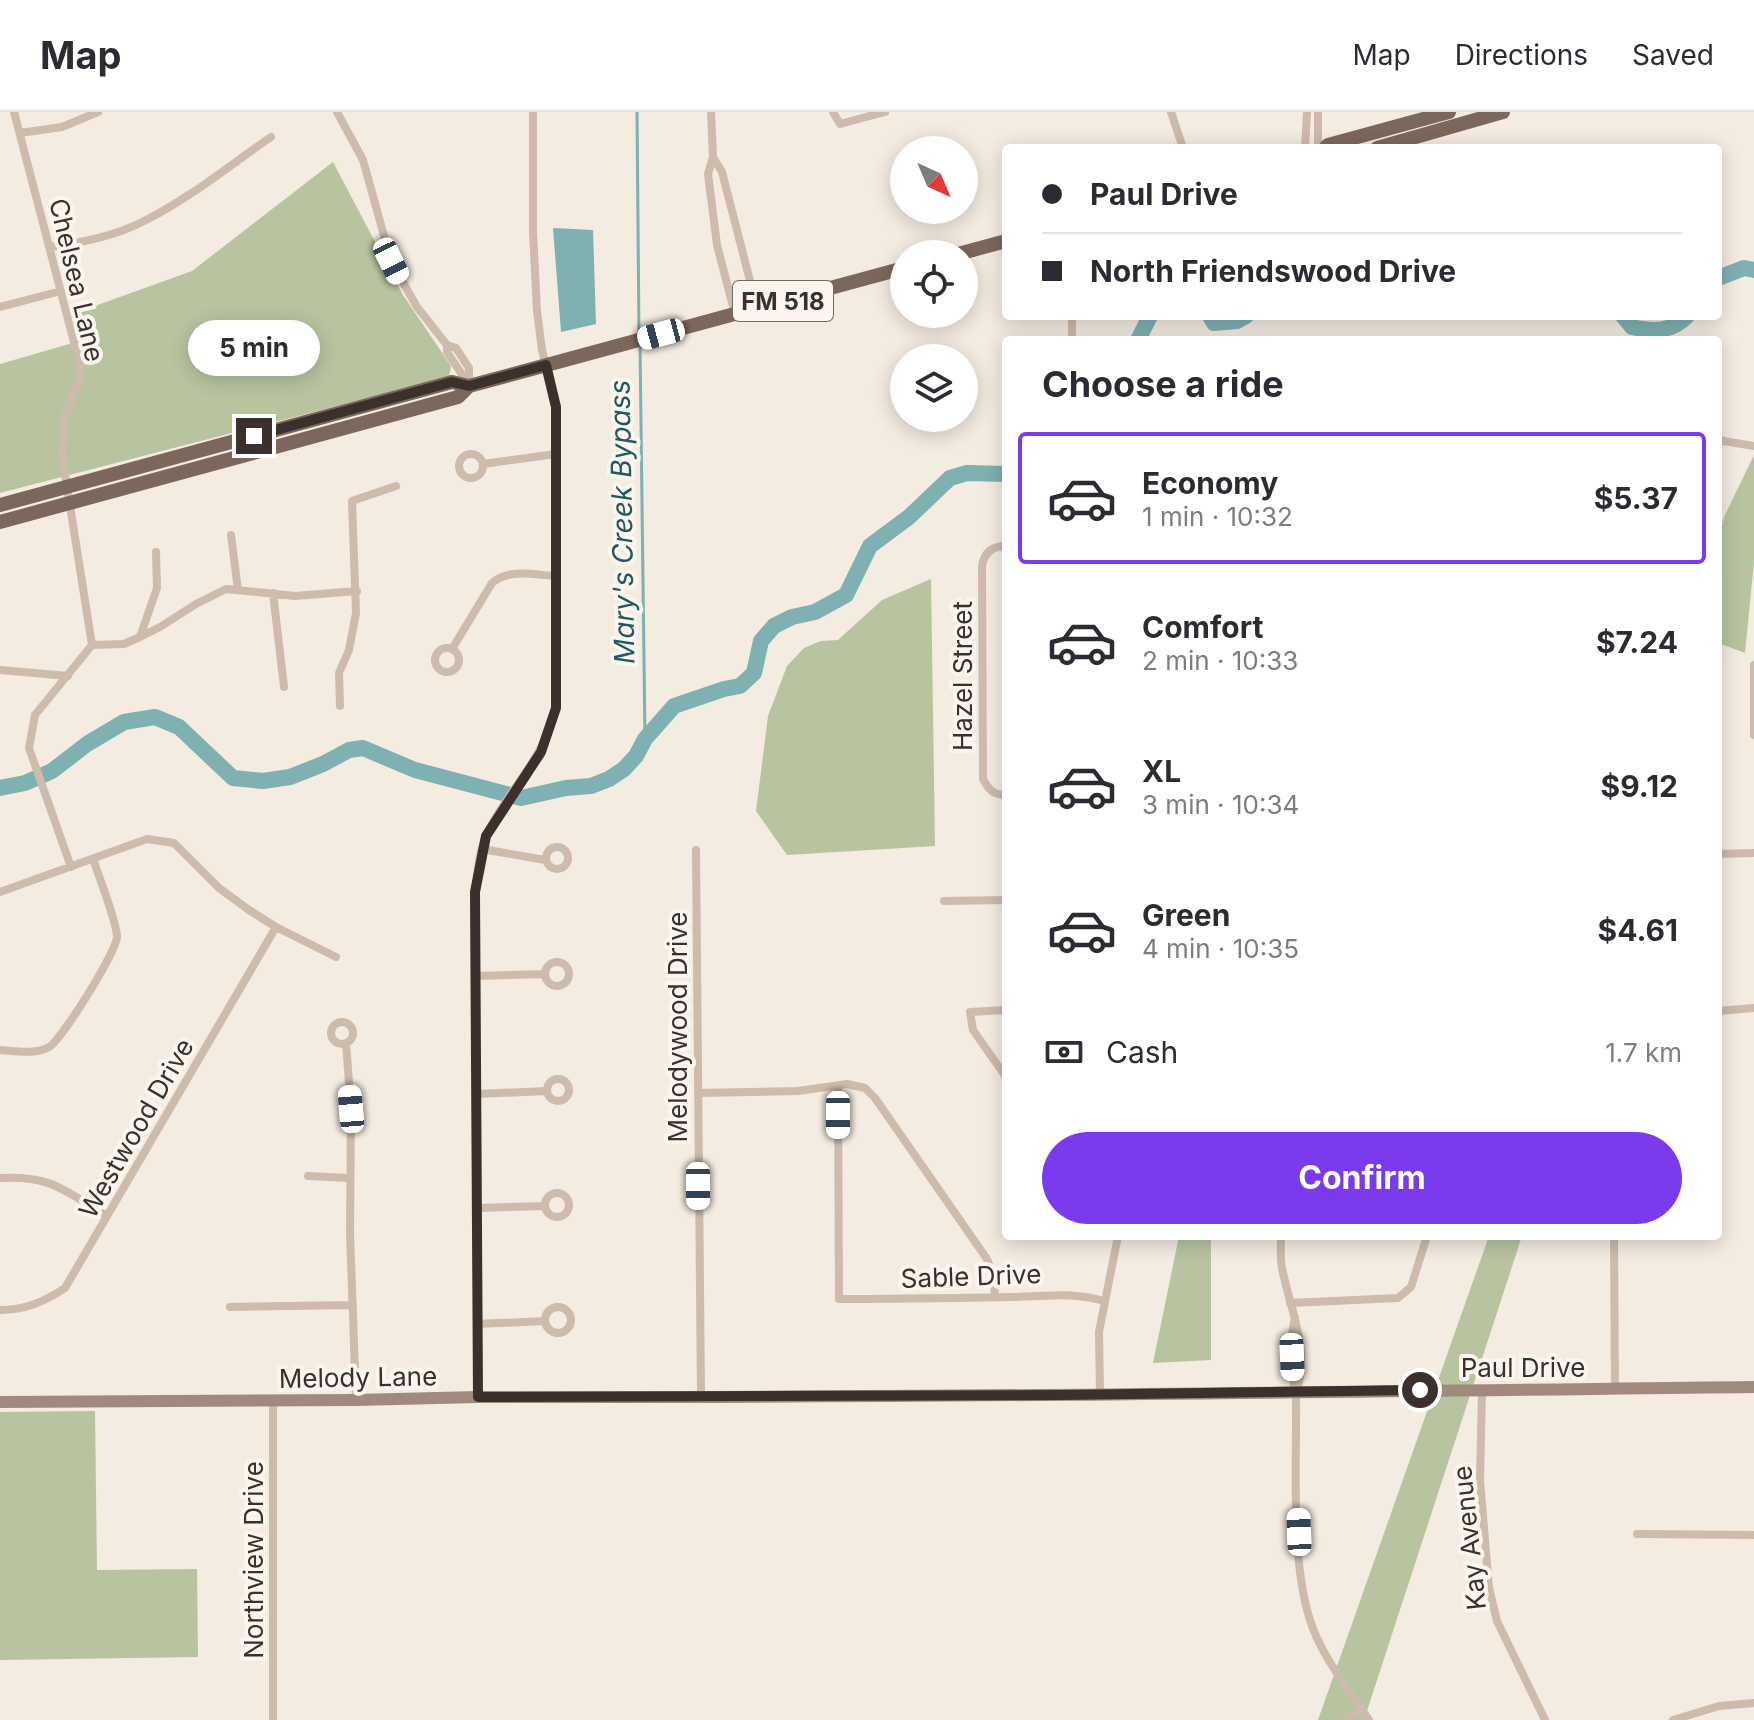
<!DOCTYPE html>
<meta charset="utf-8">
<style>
:root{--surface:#fff;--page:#f2f2f3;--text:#2b2b33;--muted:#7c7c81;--line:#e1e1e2;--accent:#7c3aed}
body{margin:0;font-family:Inter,sans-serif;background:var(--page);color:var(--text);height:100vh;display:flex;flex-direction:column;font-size:30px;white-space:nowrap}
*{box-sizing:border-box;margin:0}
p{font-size:26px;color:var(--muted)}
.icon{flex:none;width:44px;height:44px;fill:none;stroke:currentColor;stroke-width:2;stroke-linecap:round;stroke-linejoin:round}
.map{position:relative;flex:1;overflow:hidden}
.details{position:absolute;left:1002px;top:224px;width:720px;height:904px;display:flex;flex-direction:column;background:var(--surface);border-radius:8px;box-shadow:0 4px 20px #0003}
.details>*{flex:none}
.guide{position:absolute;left:1002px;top:32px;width:720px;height:176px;border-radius:8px;box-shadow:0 4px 20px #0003;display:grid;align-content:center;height:176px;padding:0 40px;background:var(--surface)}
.needle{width:52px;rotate:136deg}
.fabs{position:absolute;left:890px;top:24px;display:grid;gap:16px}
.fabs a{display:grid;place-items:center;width:88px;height:88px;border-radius:50%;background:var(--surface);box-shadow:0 4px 20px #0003;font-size:40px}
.end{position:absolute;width:36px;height:36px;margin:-18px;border:10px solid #3b302b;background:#fff;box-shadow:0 0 0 4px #fff}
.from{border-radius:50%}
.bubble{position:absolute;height:56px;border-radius:28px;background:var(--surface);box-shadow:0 4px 20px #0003;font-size:26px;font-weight:700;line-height:56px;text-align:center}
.car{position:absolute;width:24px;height:48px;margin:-24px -12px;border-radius:10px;box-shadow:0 0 6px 2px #0007;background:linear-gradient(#fff 24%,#345 0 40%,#fff 0 76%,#345 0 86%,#fff 0)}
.guide b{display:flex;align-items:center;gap:28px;height:76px;font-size:30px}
.guide b+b{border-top:2px solid var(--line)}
.guide i{width:20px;height:20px;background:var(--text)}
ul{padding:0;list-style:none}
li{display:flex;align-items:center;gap:24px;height:132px;margin:0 16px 12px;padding:0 24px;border:4px solid transparent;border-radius:8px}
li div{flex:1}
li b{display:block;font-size:30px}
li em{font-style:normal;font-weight:700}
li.selected{border-color:var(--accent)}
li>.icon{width:72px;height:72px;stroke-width:1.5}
h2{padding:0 40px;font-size:36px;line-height:96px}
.pay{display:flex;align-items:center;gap:20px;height:88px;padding:0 40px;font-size:30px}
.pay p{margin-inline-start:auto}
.action{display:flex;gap:16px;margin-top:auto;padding:16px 40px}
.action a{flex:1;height:92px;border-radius:48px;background:var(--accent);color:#fff;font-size:32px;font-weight:700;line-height:92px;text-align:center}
header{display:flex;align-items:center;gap:48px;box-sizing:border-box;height:112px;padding:0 40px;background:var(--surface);border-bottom:2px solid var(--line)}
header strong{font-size:38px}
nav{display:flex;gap:44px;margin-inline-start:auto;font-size:28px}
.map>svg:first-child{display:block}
.green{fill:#b8c4a0}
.water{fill:#7fb0b2}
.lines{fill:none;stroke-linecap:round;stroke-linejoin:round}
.stream{stroke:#7fb0b2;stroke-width:3}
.river{stroke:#7fb0b2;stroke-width:16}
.street{stroke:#cdbbac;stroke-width:8}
.secondary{stroke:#a18a7d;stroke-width:12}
.primary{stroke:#7d675c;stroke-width:14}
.route{stroke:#3b302b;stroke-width:10}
.labels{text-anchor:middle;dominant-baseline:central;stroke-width:8;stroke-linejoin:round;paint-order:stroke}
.shield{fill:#fbf5ee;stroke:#756b66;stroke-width:2}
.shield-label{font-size:24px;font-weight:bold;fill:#3b302b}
.street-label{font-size:26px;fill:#3b302b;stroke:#fbf5ee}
.water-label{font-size:28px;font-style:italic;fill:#1f5a5e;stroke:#fbf5ee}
</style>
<header>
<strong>Map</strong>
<nav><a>Map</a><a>Directions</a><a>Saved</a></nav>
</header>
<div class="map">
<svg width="1754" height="1608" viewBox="0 0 1754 1608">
<rect width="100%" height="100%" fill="#f4ebe1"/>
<path class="green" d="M 333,50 L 403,183 L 451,254 L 449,265 L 0,381 L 0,252 L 90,226 L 81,199 L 192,159 Z
M 1754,343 L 1754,450 L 1745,541 L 1718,531 L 1718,423 L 1725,403 Z
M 931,467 L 935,734 L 787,743 L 756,699 L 768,604 L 787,554 L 804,536 L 821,529 L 838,528 L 882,488 Z
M 1179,1124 L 1211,1124 L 1211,1248 L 1153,1251 Z
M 1489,1124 L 1522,1124 L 1364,1608 L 1318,1608 Z
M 95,1299 L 97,1458 L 197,1457 L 198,1545 L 0,1548 L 0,1300 Z"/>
<path class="water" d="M 553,116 L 593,118 L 596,212 L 561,220 Z"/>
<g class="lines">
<path class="stream" d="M 637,0 L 639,224
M 640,232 L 645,627"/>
<path class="river" d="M 1718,166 L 1744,156 L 1754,158
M 1210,204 L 1214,211 L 1237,209 L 1246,204
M 1623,204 L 1632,215 C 1653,220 1672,220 1687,204
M 1138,228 L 1150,204
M 0,676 L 25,671 L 52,659 L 87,632 L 124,610 L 155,605 L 179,615 L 233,666 L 263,669 L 290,665 L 323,652 L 349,638 L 363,636 L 415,658 L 521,686 L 566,676 L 591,674 L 609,667 L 624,657 L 636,644 L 645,627 L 674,594 L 724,577 L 740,574 L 754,561 L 761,529 L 774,514 L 792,505 L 815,500 L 846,483 L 870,434 L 909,405 L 950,366 L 967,361 L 1006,362"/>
<path class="street" d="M 14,0 L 82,261 L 64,306 L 62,343 L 92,533 L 35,603 L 29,636 L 71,755
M 337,0 L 363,48 L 391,149 L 417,195 L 447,233 L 456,236 L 469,256 L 469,274
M 711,0 L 713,45 L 708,62 L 717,133 L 735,202
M 833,0 L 840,12 L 885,0
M 1171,0 L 1183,36
M 1318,0 L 1318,36
M 20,21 L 62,15 L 98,0
M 1305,36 L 1307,0
M 713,45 L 722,60 L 757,196
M 50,135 C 84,130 116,124 146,108 C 190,86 230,53 271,25
M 0,195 L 61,179
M 1072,204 L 1072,228
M 447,233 L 447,240 L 469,273
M 1718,328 L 1754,334
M459 354a12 12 0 1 1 24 0a12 12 0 1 1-24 0Z
M 483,352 L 556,342
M 231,423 L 238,478
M 1006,434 C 992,434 984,441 982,454 L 983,667 C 989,678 993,683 1006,683
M 273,481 L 284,575
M 140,525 L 160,515 L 196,492 L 226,477 L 295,484 L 357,479
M 92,533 L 124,532 L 140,525 L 157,476 L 156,440
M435 548a12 12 0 1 1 24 0a12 12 0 1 1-24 0Z
M 452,537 L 492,471 C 509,456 535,463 556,464
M 1754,553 L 1754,623
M 0,558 L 68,564
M 340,594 L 339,561 L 349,538 L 356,501 L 352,389 L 396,374
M546 746a11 11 0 1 1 22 0a11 11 0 1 1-22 0Z
M 482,737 L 545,748
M 696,738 L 701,1284
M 1718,742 L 1754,741
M 0,780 L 147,727 L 174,731 L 219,776 L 249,798 L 276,815 L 336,845
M 944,789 L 1006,788
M545 862a12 12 0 1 1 24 0a12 12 0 1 1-24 0Z
M 476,864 L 545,862
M 1006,898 L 970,900 L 973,918 L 1006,965
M 1718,899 L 1754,896
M331 921a11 11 0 1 1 22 0a11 11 0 1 1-22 0Z
M 346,931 L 351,997 L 350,1121 L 356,1288
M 0,938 C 15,939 35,943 49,935 C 62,927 118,838 117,824 C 116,808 99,765 93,747
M547 978a11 11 0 1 1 22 0a11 11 0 1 1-22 0Z
M 838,973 L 839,1187 C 896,1187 954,1186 1012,1185 C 1046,1185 1070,1179 1104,1189
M 698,981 L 798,979 L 847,972 L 865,976 L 875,986 L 987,1147 L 994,1167 L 995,1185
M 476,982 L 547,979
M 308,1064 L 349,1066
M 0,1066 C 51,1063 65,1079 107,1104
M545 1093a12 12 0 1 1 24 0a12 12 0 1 1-24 0Z
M 477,1096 L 545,1094
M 1281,1124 C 1281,1135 1280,1146 1282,1156 C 1290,1198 1311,1239 1296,1281
M 1614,1124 L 1615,1277
M 1290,1191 L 1398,1186 L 1411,1175 L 1427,1124
M545 1208a13 13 0 1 1 26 0a13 13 0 1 1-26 0Z
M 230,1195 L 353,1193
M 0,1198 C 25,1198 44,1190 65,1176 L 276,815
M 1295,1206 C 1289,1230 1290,1258 1296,1281 C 1297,1348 1290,1446 1310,1508 C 1321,1544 1349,1577 1369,1608
M 477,1212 L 545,1209
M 1482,1277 L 1480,1368 L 1489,1476 L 1497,1509 L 1545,1608
M 1100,1283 L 1099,1220 L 1118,1124
M 478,1285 L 475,780 C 477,761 479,740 486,724 C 508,676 542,652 556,596 L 556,295 L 542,238 L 537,199 L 533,120 L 533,0
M 1637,1422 L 1754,1423
M 273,1608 L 273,1288
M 1345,1608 L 1362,1598
M 1673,1608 L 1719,1594 L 1754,1591"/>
<path class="secondary" d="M 0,1290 L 356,1288 L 478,1285 C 903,1286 1329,1280 1754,1275"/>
<path class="primary" d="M 1325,36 L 1328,33 L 1449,0
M 1377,36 L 1503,0
M 958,142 L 1006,129
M 0,393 L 452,270 L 469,274 L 904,156
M 0,410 L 458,285 L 469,274"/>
</g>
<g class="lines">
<path class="route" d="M 254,324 L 452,270 L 469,274 L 546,253 L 556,295 L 556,596 L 541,640 L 486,724 L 475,780 L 478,1285 L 1062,1283 L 1420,1278"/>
</g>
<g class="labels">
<rect class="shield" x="733" y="169" width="100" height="40" rx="6"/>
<g class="shield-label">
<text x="783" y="189">FM 518</text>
</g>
<g class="street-label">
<text transform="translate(77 168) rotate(77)">Chelsea Lane</text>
<text transform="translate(962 564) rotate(-90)">Hazel Street</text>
<text transform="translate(677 915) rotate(-90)">Melodywood Drive</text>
<text transform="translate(136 1016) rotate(-60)">Westwood Drive</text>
<text transform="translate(971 1164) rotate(-2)">Sable Drive</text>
<text x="1523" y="1255">Paul Drive</text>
<text transform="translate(358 1265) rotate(-1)">Melody Lane</text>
<text transform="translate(1469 1426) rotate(-96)">Kay Avenue</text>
<text transform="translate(253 1448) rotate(-90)">Northview Drive</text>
</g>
<g class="water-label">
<text transform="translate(622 410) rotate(-91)">Mary's Creek Bypass</text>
</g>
</g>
</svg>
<div class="fabs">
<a><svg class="needle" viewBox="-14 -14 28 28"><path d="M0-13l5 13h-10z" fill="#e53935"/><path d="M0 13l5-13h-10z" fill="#7c7c81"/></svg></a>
<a><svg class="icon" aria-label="locate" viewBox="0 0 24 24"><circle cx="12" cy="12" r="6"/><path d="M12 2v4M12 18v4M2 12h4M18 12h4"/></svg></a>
<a><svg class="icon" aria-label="layers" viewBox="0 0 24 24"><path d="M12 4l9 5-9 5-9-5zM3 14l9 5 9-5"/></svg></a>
</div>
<i class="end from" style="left:1420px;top:1278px"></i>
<i class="end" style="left:254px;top:324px"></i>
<div class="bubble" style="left:188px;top:208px;width:132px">5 min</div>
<i class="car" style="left:391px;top:149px;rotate:154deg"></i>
<i class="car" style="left:661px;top:222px;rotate:255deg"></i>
<i class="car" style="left:351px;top:997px;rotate:355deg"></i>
<i class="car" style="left:838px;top:1003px;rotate:180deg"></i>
<i class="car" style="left:698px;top:1074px;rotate:180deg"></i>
<i class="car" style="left:1292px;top:1245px;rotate:178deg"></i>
<i class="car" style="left:1299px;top:1420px;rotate:358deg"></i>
<div class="guide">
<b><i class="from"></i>Paul Drive</b>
<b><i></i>North Friendswood Drive</b>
</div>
<section class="details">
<h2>Choose a ride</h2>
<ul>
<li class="selected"><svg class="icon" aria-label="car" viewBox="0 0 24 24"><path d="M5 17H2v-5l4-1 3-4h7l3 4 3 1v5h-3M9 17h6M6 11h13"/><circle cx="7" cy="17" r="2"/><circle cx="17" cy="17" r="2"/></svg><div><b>Economy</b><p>1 min · 10:32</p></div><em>$5.37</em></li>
<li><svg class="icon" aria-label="car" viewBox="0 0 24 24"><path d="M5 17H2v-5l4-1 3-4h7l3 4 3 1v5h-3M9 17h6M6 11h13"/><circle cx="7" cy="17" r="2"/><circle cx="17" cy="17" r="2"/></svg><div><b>Comfort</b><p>2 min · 10:33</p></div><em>$7.24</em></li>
<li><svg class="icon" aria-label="car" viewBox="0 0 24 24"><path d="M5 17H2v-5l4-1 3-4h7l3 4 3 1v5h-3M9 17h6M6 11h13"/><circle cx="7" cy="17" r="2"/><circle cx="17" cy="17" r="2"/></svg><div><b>XL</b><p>3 min · 10:34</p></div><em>$9.12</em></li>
<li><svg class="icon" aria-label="car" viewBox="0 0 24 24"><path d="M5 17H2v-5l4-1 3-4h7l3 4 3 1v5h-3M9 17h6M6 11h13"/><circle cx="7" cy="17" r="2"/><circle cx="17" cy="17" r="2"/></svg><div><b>Green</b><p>4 min · 10:35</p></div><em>$4.61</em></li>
</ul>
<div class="pay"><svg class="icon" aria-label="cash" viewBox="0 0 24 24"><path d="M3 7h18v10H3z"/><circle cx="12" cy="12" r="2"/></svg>Cash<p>1.7 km</p></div>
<div class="action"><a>Confirm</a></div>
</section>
</div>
